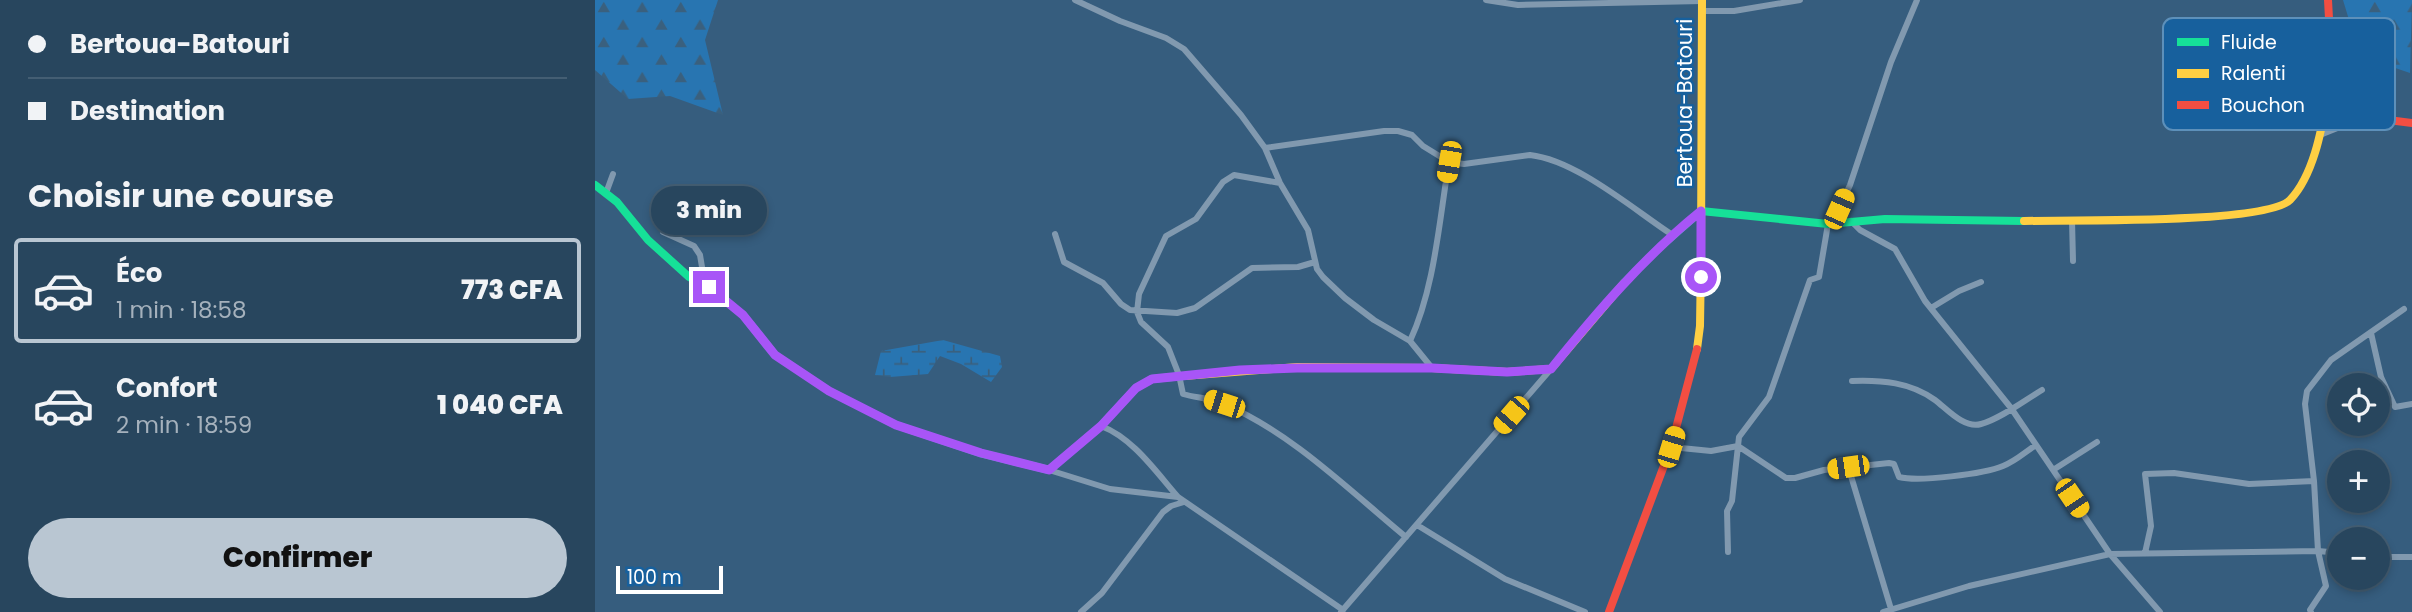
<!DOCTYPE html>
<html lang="fr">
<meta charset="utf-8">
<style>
:root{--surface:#28465e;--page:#304d64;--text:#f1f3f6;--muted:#a5b1bc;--line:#445e73;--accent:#b9c6d2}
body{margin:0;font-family:Poppins,sans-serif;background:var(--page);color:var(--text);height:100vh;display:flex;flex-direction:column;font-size:26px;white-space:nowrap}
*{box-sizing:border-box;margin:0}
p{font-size:23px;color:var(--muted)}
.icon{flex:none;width:38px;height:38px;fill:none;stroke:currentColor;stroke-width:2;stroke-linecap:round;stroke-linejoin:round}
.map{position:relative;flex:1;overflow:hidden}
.details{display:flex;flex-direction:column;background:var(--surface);width:595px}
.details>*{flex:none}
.hud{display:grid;align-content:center;height:154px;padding:0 28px;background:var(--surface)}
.tools{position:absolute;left:1732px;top:373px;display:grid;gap:14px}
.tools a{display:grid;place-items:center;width:63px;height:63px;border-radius:50%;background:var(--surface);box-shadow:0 4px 10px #0003,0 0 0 2px var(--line);font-size:35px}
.scale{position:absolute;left:21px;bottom:18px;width:107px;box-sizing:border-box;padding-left:7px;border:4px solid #fff;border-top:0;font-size:19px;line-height:24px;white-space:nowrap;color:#fff;-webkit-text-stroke:5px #17609d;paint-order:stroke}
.end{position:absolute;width:32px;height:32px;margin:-16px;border:9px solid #a855f7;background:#fff;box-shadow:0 0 0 4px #fff}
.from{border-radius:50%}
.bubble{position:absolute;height:49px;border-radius:24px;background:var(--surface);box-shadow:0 4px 10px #0003,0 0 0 2px var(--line);font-size:23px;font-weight:800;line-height:49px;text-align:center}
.car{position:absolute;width:21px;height:42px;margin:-21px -10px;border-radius:9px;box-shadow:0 0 5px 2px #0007;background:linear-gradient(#f5c518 24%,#345 0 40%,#f5c518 0 76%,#345 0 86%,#f5c518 0)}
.hud b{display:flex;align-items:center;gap:24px;height:66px;font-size:26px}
.hud b+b{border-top:2px solid var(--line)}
.hud i{width:18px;height:18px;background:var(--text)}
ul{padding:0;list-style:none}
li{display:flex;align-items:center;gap:21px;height:105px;margin:0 14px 10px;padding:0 14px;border:4px solid transparent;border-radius:7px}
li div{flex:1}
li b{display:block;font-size:26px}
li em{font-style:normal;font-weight:800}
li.current{border-color:var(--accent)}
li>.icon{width:63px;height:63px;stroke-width:1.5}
h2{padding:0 28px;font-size:32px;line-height:84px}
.cta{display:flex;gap:14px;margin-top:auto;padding:14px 28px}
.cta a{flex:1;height:80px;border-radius:42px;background:var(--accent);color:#111;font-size:28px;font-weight:800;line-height:80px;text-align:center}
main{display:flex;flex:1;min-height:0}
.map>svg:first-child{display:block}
.forest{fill:url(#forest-firs)}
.wetland{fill:url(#wetland-marsh)}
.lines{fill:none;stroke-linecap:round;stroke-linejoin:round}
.street{stroke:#8199af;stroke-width:6}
.fast{stroke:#16e098;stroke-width:8}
.slow{stroke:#ffcf43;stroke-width:8}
.jam{stroke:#f24e42;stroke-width:8}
.route{stroke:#a855f7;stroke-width:9}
.labels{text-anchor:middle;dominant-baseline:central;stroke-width:5;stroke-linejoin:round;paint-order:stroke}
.street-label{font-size:21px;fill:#fff;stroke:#17609d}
.key{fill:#17609d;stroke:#5d90ba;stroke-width:2}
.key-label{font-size:19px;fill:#fff}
</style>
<main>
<section class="details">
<div class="hud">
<b><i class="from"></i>Bertoua-Batouri</b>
<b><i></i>Destination</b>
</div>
<h2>Choisir une course</h2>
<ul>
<li class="current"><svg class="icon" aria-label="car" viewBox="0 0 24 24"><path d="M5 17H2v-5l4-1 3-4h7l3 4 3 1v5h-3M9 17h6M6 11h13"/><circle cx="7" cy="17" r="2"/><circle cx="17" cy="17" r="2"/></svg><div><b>Éco</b><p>1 min · 18:58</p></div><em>773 CFA</em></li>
<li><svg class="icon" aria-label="car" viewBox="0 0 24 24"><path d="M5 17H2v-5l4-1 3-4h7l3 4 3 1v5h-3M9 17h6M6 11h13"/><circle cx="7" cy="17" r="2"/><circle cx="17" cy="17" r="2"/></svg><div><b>Confort</b><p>2 min · 18:59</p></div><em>1 040 CFA</em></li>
</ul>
<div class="cta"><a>Confirmer</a></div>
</section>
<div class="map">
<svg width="1817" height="612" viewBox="0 0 1817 612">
<defs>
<pattern id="forest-firs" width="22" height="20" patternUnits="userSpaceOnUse" patternTransform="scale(1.75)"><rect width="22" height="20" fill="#2875b1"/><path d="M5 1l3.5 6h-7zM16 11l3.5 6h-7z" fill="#3a607e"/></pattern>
<pattern id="wetland-marsh" width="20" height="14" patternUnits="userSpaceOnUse" patternTransform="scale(1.75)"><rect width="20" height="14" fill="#2875b1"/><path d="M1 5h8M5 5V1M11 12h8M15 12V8" fill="none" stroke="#3a607e"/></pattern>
</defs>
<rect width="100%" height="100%" fill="#365d7e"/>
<path class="forest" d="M 0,0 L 123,0 L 110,40 L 128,115 L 75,96 L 33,99 L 0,70 Z
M 1748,0 L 1817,0 L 1815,73 L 1765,56 Z"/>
<path class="wetland" d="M 348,340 L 405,356 L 407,367 L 396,382 L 366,364 L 345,356 L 333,374 L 295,377 L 280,375 L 286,351 Z"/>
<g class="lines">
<path class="street" d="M 480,0 L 525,21 L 571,38 L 589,49 L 646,115 L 670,148 L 685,183 L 713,230 L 722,269 L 728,277 L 750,298 L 779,320 L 815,341 L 837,368
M 891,0 L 923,5 L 1107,1
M 1107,11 L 1139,11 L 1205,0
M 1725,135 L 1770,117
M 670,148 L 789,131 L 803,131 L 817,135 L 828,146 L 854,162 L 869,164 L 935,155 C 981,160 1038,209 1076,234
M 685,183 L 639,175 L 628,182 L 601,219 L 571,236 L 544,294 L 542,312 L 546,322 L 573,347 L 584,375 L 588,394 C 601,398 616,398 629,404 C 697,433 755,491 811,537
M 11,193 L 18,174
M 1477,220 L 1478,261
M 1256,221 L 1265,230 L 1300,249 L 1330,301 L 1416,408 L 1515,554 L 1565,612
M 68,232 L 99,246 L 105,255 L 110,285
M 460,234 L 469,262 L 508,283 L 526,304 L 535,310 L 582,313 L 600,308 L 657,268 L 703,267 L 720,262
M 1336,308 L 1364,291 L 1386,282
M 1776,333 L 1786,377 L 1800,407 L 1817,404
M 815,341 C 840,287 844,221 854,162
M 1257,381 C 1287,380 1315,382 1340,400 C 1352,409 1369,429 1386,424 C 1405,419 1430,400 1447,390
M 506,426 C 538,438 561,472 583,497
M 1143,446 L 1191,478 L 1200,478 L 1229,470 L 1294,463 L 1299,464 L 1304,477 C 1324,482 1389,474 1408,466 C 1421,461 1430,452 1441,445
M 1076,447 L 1116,451 L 1143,446 L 1144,437 L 1174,397 L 1215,280 L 1224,277 L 1233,224 L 1244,209 L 1255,185 L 1296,62 L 1322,0
M 1253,466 L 1296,609
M 454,470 L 515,489 L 583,497 L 748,610
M 1458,470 L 1502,442
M 822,525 L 910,579 L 990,612
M 1133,552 L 1132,511 L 1137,501 L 1143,446
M 1550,553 L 1556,526 L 1550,474 L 1579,473 L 1654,484 L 1719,481
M 1783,557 L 1817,557
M 486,612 L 507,593 L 568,512 L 576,506 L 589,502
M 746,612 L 956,369
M 1288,612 L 1374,586 L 1515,554 L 1723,551 L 1745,553
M 1716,612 L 1715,610 L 1731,586 L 1723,551 L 1719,481 L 1710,404 L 1712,391 L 1736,360 L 1809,309"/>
<path class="fast" d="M 0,185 L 22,202 L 53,240 L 94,277 L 114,287 L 148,315 L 180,355 L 234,391 L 301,425 L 385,453 L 454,470 L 506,426 L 541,388 L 557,379 L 589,376
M 1029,283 L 1065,247 L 1106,211 L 1233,224 L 1290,219 L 1429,221"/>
<path class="slow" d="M 1429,221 C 1472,220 1671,224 1695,200 C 1723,171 1729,112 1737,74
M 1102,349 L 1105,326 L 1106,259 L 1107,0
M 589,376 L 702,367 L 837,368 L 912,372 L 956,369 L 1029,283"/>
<path class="jam" d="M 1733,0 L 1737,74 L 1770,117 L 1817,123
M 1014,612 L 1076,447 L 1102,349"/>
</g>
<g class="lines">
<path class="route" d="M 114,287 L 148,315 L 180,355 L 234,391 L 301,425 L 386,453 L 454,470 L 506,426 L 541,388 L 557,379 L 645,370 L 702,368 L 837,368 L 912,372 L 956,369 C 1002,312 1049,257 1106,211 L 1106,277"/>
</g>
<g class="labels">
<g class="street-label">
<text transform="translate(1089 103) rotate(-90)">Bertoua-Batouri</text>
</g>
</g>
<rect x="1568" y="18" width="232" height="112" rx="10" class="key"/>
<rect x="1582" y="38" width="32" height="8" fill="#16e098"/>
<rect x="1582" y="69" width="32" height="9" fill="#ffcf43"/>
<rect x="1582" y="101" width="32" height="8" fill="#f24e42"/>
<g class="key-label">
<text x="1626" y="49">Fluide</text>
<text x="1626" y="80">Ralenti</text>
<text x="1626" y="112">Bouchon</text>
</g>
</svg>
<div class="tools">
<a><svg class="icon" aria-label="locate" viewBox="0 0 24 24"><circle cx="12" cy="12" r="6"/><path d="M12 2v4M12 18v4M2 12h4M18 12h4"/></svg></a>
<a>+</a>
<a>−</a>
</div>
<div class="scale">100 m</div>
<i class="end from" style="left:1106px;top:277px"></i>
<i class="end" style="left:114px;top:287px"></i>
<div class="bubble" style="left:56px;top:186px;width:116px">3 min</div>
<i class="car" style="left:854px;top:162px;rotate:190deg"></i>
<i class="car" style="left:1244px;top:209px;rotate:24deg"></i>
<i class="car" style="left:629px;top:404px;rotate:288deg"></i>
<i class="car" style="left:916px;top:415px;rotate:221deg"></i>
<i class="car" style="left:1076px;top:447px;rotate:17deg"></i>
<i class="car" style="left:1253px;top:467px;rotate:262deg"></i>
<i class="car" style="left:1477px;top:498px;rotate:146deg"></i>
</div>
</main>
